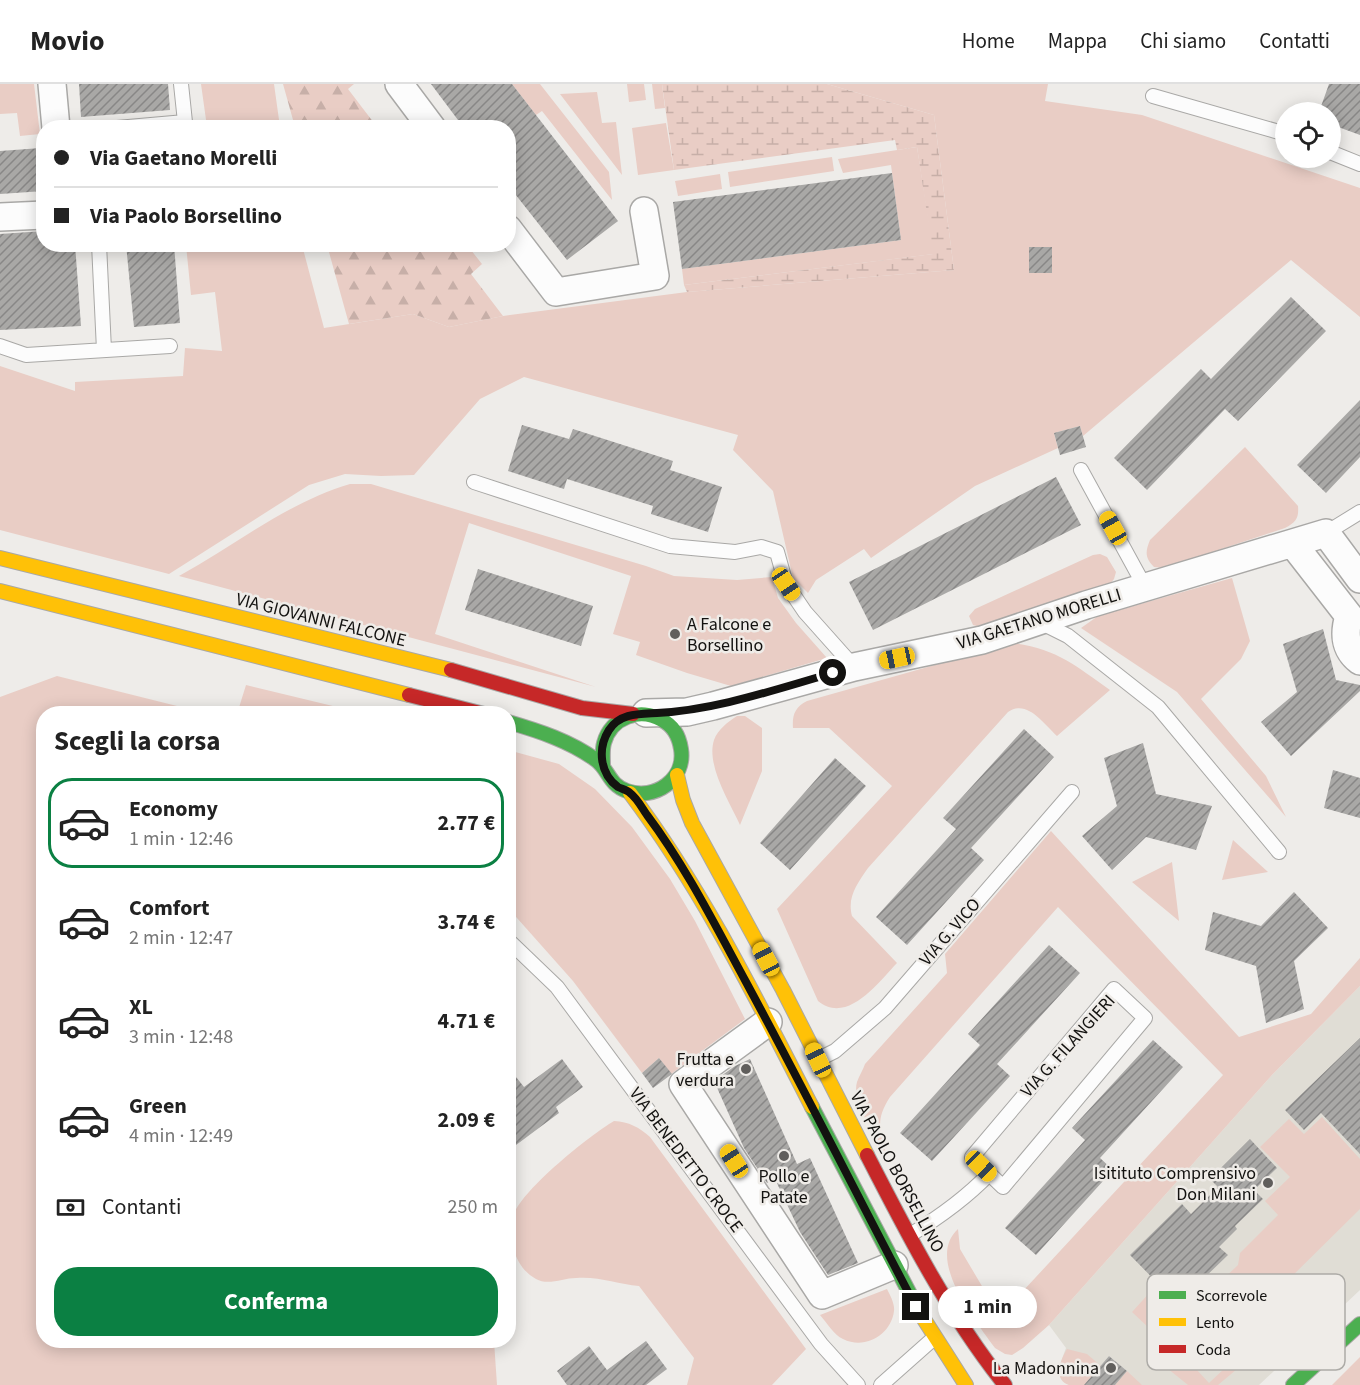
<!DOCTYPE html>
<html lang="it">
<meta charset="utf-8">
<style>
:root{--surface:#fff;--page:#f6f6f6;--text:#222;--muted:#767676;--line:#e0e0e0;--accent:#0b8043}
body{margin:0;font-family:"Source Sans 3",sans-serif;background:var(--page);color:var(--text);height:100vh;display:flex;flex-direction:column;font-size:22px;white-space:nowrap}
*{box-sizing:border-box;margin:0}
p{font-size:20px;color:var(--muted)}
.icon{flex:none;width:33px;height:33px;fill:none;stroke:currentColor;stroke-width:2;stroke-linecap:round;stroke-linejoin:round}
.map{position:relative;flex:1;overflow:hidden}
.panel{position:absolute;left:36px;top:622px;width:480px;height:642px;display:flex;flex-direction:column;background:var(--surface);border-radius:24px;box-shadow:0 3px 15px #0003}
.panel>*{flex:none}
.hud{position:absolute;left:36px;top:36px;width:480px;height:132px;border-radius:24px;box-shadow:0 3px 15px #0003;display:grid;align-content:center;height:132px;padding:0 18px;background:var(--surface)}
.controls{position:absolute;left:1275px;top:18px;display:grid;gap:12px}
.controls a{display:grid;place-items:center;width:66px;height:66px;border-radius:50%;background:var(--surface);box-shadow:0 3px 15px #0003;font-size:30px}
.end{position:absolute;width:27px;height:27px;margin:-14px;border:8px solid #131210;background:#fff;box-shadow:0 0 0 3px #fff}
.from{border-radius:50%}
.bubble{position:absolute;height:42px;border-radius:21px;background:var(--surface);box-shadow:0 3px 15px #0003;font-size:20px;font-weight:700;line-height:42px;text-align:center}
.car{position:absolute;width:18px;height:36px;margin:-18px -9px;border-radius:8px;box-shadow:0 0 4px 2px #0007;background:linear-gradient(#f5c518 24%,#345 0 40%,#f5c518 0 76%,#345 0 86%,#f5c518 0)}
.hud b{display:flex;align-items:center;gap:21px;height:57px;font-size:22px}
.hud b+b{border-top:2px solid var(--line)}
.hud i{width:15px;height:15px;background:var(--text)}
ul{padding:0;list-style:none}
li{display:flex;align-items:center;gap:18px;height:90px;margin:0 12px 9px;padding:0 6px;border:3px solid transparent;border-radius:24px}
li div{flex:1}
li b{display:block;font-size:22px}
li em{font-style:normal;font-weight:700}
li.selected{border-color:var(--accent)}
li>.icon{width:54px;height:54px;stroke-width:1.5}
h2{padding:0 18px;font-size:27px;line-height:72px}
.pay{display:flex;align-items:center;gap:15px;height:66px;padding:0 18px;font-size:22px}
.pay p{margin-inline-start:auto}
.button{display:flex;gap:12px;margin-top:auto;padding:12px 18px}
.button a{flex:1;height:69px;border-radius:24px;background:var(--accent);color:#fff;font-size:24px;font-weight:700;line-height:69px;text-align:center}
header{display:flex;align-items:center;gap:36px;box-sizing:border-box;height:84px;padding:0 30px;background:var(--surface);border-bottom:2px solid var(--line)}
header strong{font-size:28px}
nav{display:flex;gap:33px;margin-inline-start:auto;font-size:21px}
.map>svg:first-child{display:block}
.built{fill:#e0ddd5}
.green{fill:#e9cdc5}
.forest{fill:url(#forest-firs)}
.wetland{fill:url(#wetland-marsh)}
.building{fill:url(#building-hatch)}
.lines{fill:none;stroke-linecap:round;stroke-linejoin:round}
.lane-casing{stroke:#a9a8a6;stroke-width:16}
.street-casing{stroke:#a9a8a6;stroke-width:30}
.fast-casing{stroke:#a9a8a6;stroke-width:16}
.slow-casing{stroke:#a9a8a6;stroke-width:16}
.jam-casing{stroke:#a9a8a6;stroke-width:16}
.lane{stroke:#fcfcfc;stroke-width:14}
.street{stroke:#fcfcfc;stroke-width:27}
.fast{stroke:#4caf50;stroke-width:14}
.slow{stroke:#ffc107;stroke-width:14}
.jam{stroke:#c62828;stroke-width:14}
.route{stroke:#131210;stroke-width:8}
.poi-dot{fill:#605e5c;stroke:#efece8;stroke-width:2}
.labels{text-anchor:middle;dominant-baseline:central;stroke-width:5;stroke-linejoin:round;paint-order:stroke}
.street-label{font-size:18px;fill:#131210;stroke:#efece8}
.poi-label{font-size:18px;fill:#131210;stroke:#efece8;text-anchor:end}
.key{fill:#efece8;stroke:#adaba7;stroke-width:1.5}
.key-label{font-size:16px;fill:#131210}
</style>
<header>
<strong>Movio</strong>
<nav><a>Home</a><a>Mappa</a><a>Chi siamo</a><a>Contatti</a></nav>
</header>
<div class="map">
<svg width="1360" height="1301" viewBox="0 0 1360 1301">
<defs>
<pattern id="forest-firs" width="22" height="20" patternUnits="userSpaceOnUse" patternTransform="scale(1.5)"><rect width="22" height="20" fill="#e9cdc5"/><path d="M5 1l3.5 6h-7zM16 11l3.5 6h-7z" fill="#c7afa8"/></pattern>
<pattern id="wetland-marsh" width="20" height="14" patternUnits="userSpaceOnUse" patternTransform="scale(1.5)"><rect width="20" height="14" fill="#e9cdc5"/><path d="M1 5h8M5 5V1M11 12h8M15 12V8" fill="none" stroke="#c7afa8"/></pattern>
<pattern id="building-hatch" width="6" height="6" patternUnits="userSpaceOnUse" patternTransform="scale(1.5)"><rect width="6" height="6" fill="#a9a8a6"/><path d="M-1 1l2-2M0 6l6-6M5 7l2-2" fill="none" stroke="#888786"/></pattern>
</defs>
<rect width="100%" height="100%" fill="#eeece9"/>
<path class="built" d="M 1360,902 L 1360,1206 L 1259,1301 L 1115,1301 L 1127,1287 L 1109,1272 L 1084,1301 L 1069,1301 L 1063,1297 L 1059,1283 L 1066,1264 L 1049,1241 L 1272,991 Z"/>
<path class="green" d="M 0,0 L 34,0 L 40,50 L 20,52 L 17,29 L 0,30 Z
M 201,0 L 274,0 L 280,43 L 207,43 Z
M 512,0 L 540,0 L 609,88 L 612,116 L 542,27 L 536,31 Z
M 627,0 L 644,0 L 646,16 L 629,18 Z
M 652,0 L 662,0 L 665,24 L 655,25 Z
M 827,0 L 1048,0 L 1045,17 L 1142,31 L 1360,104 L 1360,233 L 1291,176 L 1083,352 L 1080,342 L 1054,349 L 1058,364 L 975,402 L 871,474 L 864,465 L 816,496 L 808,509 L 793,494 L 773,407 L 733,366 L 738,351 L 524,293 L 480,315 L 414,391 L 381,392 L 345,390 L 309,401 L 169,490 L 0,446 L 0,282 L 75,307 L 75,298 L 183,292 L 185,264 L 222,267 L 215,208 L 191,211 L 186,161 L 302,161 L 324,244 L 413,230 L 449,243 L 503,232 L 687,208 L 954,186 L 934,31 Z
M 597,8 L 602,39 L 616,38 L 622,91 L 560,10 Z
M 666,39 L 674,86 L 638,91 L 632,44 Z
M 917,63 L 934,170 L 684,201 L 682,185 L 901,156 L 891,81 L 843,89 L 838,75 Z
M 832,73 L 834,87 L 730,103 L 728,88 Z
M 720,90 L 722,105 L 678,112 L 675,97 Z
M 1245,363 L 1298,422 C 1299,434 1296,438 1285,444 L 1164,484 L 1154,483 C 1145,474 1145,468 1150,456 Z
M 350,400 L 371,400 L 646,482 L 674,492 L 737,496 L 772,493 L 778,514 L 796,539 L 827,574 L 731,602 L 687,589 L 636,571 L 640,558 L 613,550 L 631,492 L 469,439 L 435,550 L 596,603 L 179,492 C 236,461 286,419 350,400 Z
M 1100,470 L 1107,473 L 1116,488 L 1114,495 L 1110,500 L 983,544 L 973,541 L 969,532 L 975,525 L 1093,471 Z
M 1232,494 L 1250,557 L 1241,575 L 1201,615 L 1266,692 L 1286,733 L 1177,608 L 1081,544 L 1098,532 Z
M 1013,559 C 1057,565 1075,581 1110,606 L 1057,652 C 1043,639 1027,615 1008,628 L 868,784 C 857,800 847,813 852,832 L 897,879 C 878,899 847,941 818,917 L 777,825 L 892,702 L 829,644 L 793,644 C 792,631 795,623 807,617 Z
M 57,592 L 209,630 L 44,630 L 44,1257 L 494,1257 L 497,1301 L 0,1301 L 0,613 Z
M 246,601 L 366,630 L 237,630 Z
M 737,632 L 745,632 L 762,644 L 762,687 L 740,741 C 729,717 706,681 714,656 C 718,645 728,638 737,632 Z
M 508,666 L 559,680 L 595,705 L 632,743 L 670,795 L 695,837 L 745,935 L 671,990 L 659,974 L 642,989 L 573,897 L 509,825 Z
M 1051,747 L 1239,953 L 1311,930 L 1360,874 L 1360,902 L 1272,991 L 1049,1241 L 1023,1264 L 1012,1271 L 1005,1270 L 995,1264 C 975,1236 925,1175 958,1145 L 960,1165 L 992,1219 L 1002,1223 L 1011,1220 L 1223,991 L 1058,823 L 890,1013 C 874,1038 881,1046 887,1074 C 877,1055 851,1018 857,998 C 859,992 863,986 865,980 L 947,889 L 945,870 Z
M 1233,756 L 1268,788 L 1222,796 Z
M 1172,778 L 1179,837 L 1132,798 Z
M 1322,1033 L 1360,1075 L 1360,1125 L 1197,1286 L 1209,1299 L 1255,1256 L 1262,1264 L 1218,1301 L 1188,1301 L 1162,1280 L 1168,1262 L 1132,1228 L 1152,1206 L 1181,1235 L 1238,1181 L 1240,1169 L 1278,1131 L 1265,1117 L 1290,1093 L 1260,1063 L 1289,1035 L 1304,1050 Z
M 614,1037 C 629,1038 639,1043 650,1053 L 806,1265 L 772,1301 L 687,1301 L 694,1274 L 639,1202 C 618,1200 598,1192 576,1194 C 563,1194 548,1202 536,1195 C 525,1189 517,1178 514,1166 C 512,1155 510,1142 514,1130 C 523,1105 590,1051 614,1037 Z
M 887,1205 C 890,1211 895,1220 894,1227 C 891,1251 865,1266 843,1255 C 834,1251 827,1239 820,1231 Z
M 1067,1265 L 1087,1270 L 1101,1282 L 1084,1301 C 1080,1301 1073,1301 1069,1301 C 1052,1295 1061,1275 1067,1265 Z
M 1360,1273 L 1360,1301 L 1332,1301 Z
M 1127,1287 L 1142,1301 L 1115,1301 Z"/>
<path class="forest" d="M 283,0 L 354,0 L 348,5 L 377,43 L 295,43 Z
M 327,161 L 467,161 L 482,180 L 471,190 L 503,232 L 449,243 L 413,230 L 349,240 Z"/>
<path class="wetland" d="M 662,0 L 827,0 L 934,31 L 954,186 L 687,208 L 684,201 L 933,170 L 917,63 L 897,66 L 895,56 L 674,86 Z"/>
<path class="building" d="M 79,0 L 168,0 L 170,26 L 81,33 Z
M 431,0 L 512,0 L 618,137 L 567,176 L 508,101 L 508,44 L 464,44 Z
M 1329,0 L 1360,0 L 1360,51 L 1330,40 L 1330,28 L 1319,28 Z
M 41,64 L 44,107 L 0,110 L 0,67 Z
M 892,89 L 901,156 L 682,185 L 673,118 Z
M 44,147 L 44,160 L 75,160 L 81,242 L 0,246 L 0,150 Z
M 126,160 L 174,160 L 180,239 L 134,243 Z
M 1029,163 L 1052,163 L 1052,189 L 1029,189 Z
M 1291,213 L 1326,247 L 1238,337 L 1225,325 L 1147,406 L 1114,374 L 1201,285 L 1211,295 Z
M 1360,316 L 1360,373 L 1326,409 L 1297,381 Z
M 522,341 L 569,355 L 573,345 L 673,377 L 670,386 L 722,403 L 708,448 L 651,430 L 653,422 L 567,395 L 564,405 L 508,387 Z
M 1080,342 L 1086,363 L 1060,371 L 1054,349 Z
M 1056,393 L 1081,441 L 873,546 L 849,498 Z
M 478,485 L 593,522 L 581,562 L 465,526 Z
M 1323,545 L 1336,596 L 1360,601 L 1360,607 L 1291,672 L 1261,638 L 1297,608 L 1283,560 Z
M 1024,645 L 1054,673 L 971,764 L 984,776 L 907,861 L 876,833 L 956,745 L 943,734 Z
M 1143,659 L 1156,710 L 1212,722 L 1196,766 L 1146,753 L 1112,786 L 1082,752 L 1117,722 L 1104,674 Z
M 835,674 L 866,702 L 790,786 L 760,759 Z
M 1333,686 L 1360,694 L 1360,734 L 1324,724 Z
M 1294,808 L 1328,844 L 1294,877 L 1304,925 L 1266,939 L 1256,882 L 1205,866 L 1213,828 L 1261,842 Z
M 1049,861 L 1080,889 L 997,980 L 1010,992 L 932,1077 L 900,1049 L 980,961 L 968,950 Z
M 1360,954 L 1360,1070 L 1321,1029 L 1304,1046 L 1285,1026 Z
M 1153,956 L 1183,983 L 1100,1074 L 1113,1086 L 1036,1171 L 1005,1144 L 1085,1056 L 1072,1044 Z
M 659,974 L 672,990 L 653,1004 L 642,989 Z
M 562,975 L 583,1003 L 556,1023 L 559,1029 L 508,1067 L 508,983 L 524,1003 Z
M 750,975 L 797,1080 L 810,1074 L 858,1179 L 828,1191 L 800,1148 L 775,1095 L 767,1099 L 744,1064 L 714,997 L 735,982 Z
M 1250,1055 L 1277,1084 L 1254,1106 L 1263,1115 L 1235,1142 L 1237,1145 L 1219,1163 L 1228,1171 L 1201,1197 L 1204,1199 L 1181,1223 L 1130,1171 L 1182,1120 L 1191,1130 L 1218,1103 L 1210,1095 Z
M 646,1257 L 667,1285 L 646,1301 L 567,1301 L 557,1287 L 589,1262 L 607,1286 Z
M 1109,1272 L 1127,1287 L 1115,1301 L 1084,1301 Z"/>
<g class="lines">
<g class="lane-casing">
<path id="lane" d="M 1153,12 L 1286,50
M 117,44 L 185,38 L 181,0
M 1330,68 L 1360,80
M 99,160 L 104,266
M 0,262 L 26,271 L 170,262
M 1081,386 L 1145,503
M 474,398 L 670,462 L 735,468 L 761,463 L 777,468 L 786,500 L 805,528 L 854,583
M 1326,449 L 1360,428
M 1040,538 L 1068,552 L 1158,623 L 1279,768
M 508,856 L 557,903 L 821,1260 L 858,1301
M 1114,905 L 1145,934 L 1003,1103 L 972,1073 Z
M 819,975 L 835,967 L 885,924 L 1072,708
M 910,1151 C 938,1134 966,1114 989,1090
M 881,1301 L 934,1254"/>
</g>
<g class="street-casing">
<path id="street" d="M 52,0 L 56,44
M 399,0 L 432,44
M 0,133 L 44,131
M 508,145 L 556,208 L 655,192 L 644,127
M 1293,460 L 1349,532 C 1344,548 1344,565 1360,577
M 646,629 L 687,628 L 713,622 L 854,583 L 982,556 L 1086,521 L 1326,449 L 1360,495
M 768,938 L 683,1000 L 822,1211 L 894,1181"/>
</g>
<g class="fast-casing">
<path id="fast" d="M 508,638 C 539,647 570,657 596,676 C 609,686 609,701 627,707 C 655,717 686,695 681,665 C 679,652 674,642 662,636 C 640,623 611,633 604,659 C 602,666 603,675 603,682
M 812,1023 L 920,1229
M 1293,1301 L 1360,1240"/>
</g>
<g class="slow-casing">
<path id="slow" d="M 0,474 L 451,586
M 0,507 L 409,611
M 677,691 L 683,716 L 692,739 L 783,906 L 867,1071
M 630,709 C 703,806 757,916 812,1023
M 920,1229 L 966,1301"/>
</g>
<g class="jam-casing">
<path id="jam" d="M 451,586 L 582,624 L 633,630
M 409,611 L 484,630
M 867,1071 C 908,1151 949,1231 1005,1301"/>
</g>
<use href="#lane" class="lane"/>
<use href="#street" class="street"/>
<use href="#fast" class="fast"/>
<use href="#slow" class="slow"/>
<use href="#jam" class="jam"/>
</g>
<g class="lines">
<path class="route" d="M 833,589 C 776,605 717,626 657,629 C 639,630 620,629 609,646 C 597,665 600,690 618,703 C 622,705 627,706 630,709 C 637,714 642,724 647,731 C 686,783 715,841 746,898 C 804,1005 859,1115 916,1223"/>
</g>
<g class="poi-dot">
<circle cx="675" cy="550" r="6"/>
<circle cx="746" cy="985" r="6"/>
<circle cx="784" cy="1072" r="6"/>
<circle cx="1268" cy="1099" r="6"/>
<circle cx="1111" cy="1284" r="6"/>
</g>
<g class="labels">
<g class="street-label">
<text transform="translate(1039 535) rotate(-17)">VIA GAETANO MORELLI</text>
<text transform="translate(321 536) rotate(14)">VIA GIOVANNI FALCONE</text>
<text transform="translate(950 848) rotate(-49)">VIA G. VICO</text>
<text transform="translate(1068 962) rotate(-48)">VIA G. FILANGIERI</text>
<text transform="translate(686 1076) rotate(53)">VIA BENEDETTO CROCE</text>
<text transform="translate(897 1088) rotate(62)">VIA PAOLO BORSELLINO</text>
</g>
<g class="poi-label">
<text x="687" y="540" text-anchor="start">A Falcone e<tspan x="687" dy="21">Borsellino</tspan></text>
<text x="734" y="975">Frutta e<tspan x="734" dy="21">verdura</tspan></text>
<text x="1256" y="1089">Isitituto Comprensivo<tspan x="1256" dy="21">Don Milani</tspan></text>
<text x="784" y="1092" text-anchor="middle">Pollo e<tspan x="784" dy="21">Patate</tspan></text>
<text x="1099" y="1284">La Madonnina</text>
</g>
</g>
<rect x="1147" y="1190" width="198" height="96" rx="9" class="key"/>
<rect x="1159" y="1207" width="27" height="8" fill="#4caf50"/>
<rect x="1159" y="1234" width="27" height="8" fill="#ffc107"/>
<rect x="1159" y="1261" width="27" height="8" fill="#c62828"/>
<g class="key-label">
<text x="1196" y="1217">Scorrevole</text>
<text x="1196" y="1244">Lento</text>
<text x="1196" y="1271">Coda</text>
</g>
</svg>
<div class="controls">
<a><svg class="icon" aria-label="locate" viewBox="0 0 24 24"><circle cx="12" cy="12" r="6"/><path d="M12 2v4M12 18v4M2 12h4M18 12h4"/></svg></a>
</div>
<i class="end from" style="left:833px;top:589px"></i>
<i class="end" style="left:916px;top:1223px"></i>
<div class="bubble" style="left:938px;top:1202px;width:99px">1 min</div>
<i class="car" style="left:1113px;top:444px;rotate:331deg"></i>
<i class="car" style="left:786px;top:500px;rotate:146deg"></i>
<i class="car" style="left:897px;top:574px;rotate:258deg"></i>
<i class="car" style="left:766px;top:875px;rotate:332deg"></i>
<i class="car" style="left:818px;top:976px;rotate:335deg"></i>
<i class="car" style="left:734px;top:1077px;rotate:327deg"></i>
<i class="car" style="left:981px;top:1082px;rotate:134deg"></i>
<div class="hud">
<b><i class="from"></i>Via Gaetano Morelli</b>
<b><i></i>Via Paolo Borsellino</b>
</div>
<section class="panel">
<h2>Scegli la corsa</h2>
<ul>
<li class="selected"><svg class="icon" aria-label="car" viewBox="0 0 24 24"><path d="M5 17H2v-5l4-1 3-4h7l3 4 3 1v5h-3M9 17h6M6 11h13"/><circle cx="7" cy="17" r="2"/><circle cx="17" cy="17" r="2"/></svg><div><b>Economy</b><p>1 min · 12:46</p></div><em>2.77 €</em></li>
<li><svg class="icon" aria-label="car" viewBox="0 0 24 24"><path d="M5 17H2v-5l4-1 3-4h7l3 4 3 1v5h-3M9 17h6M6 11h13"/><circle cx="7" cy="17" r="2"/><circle cx="17" cy="17" r="2"/></svg><div><b>Comfort</b><p>2 min · 12:47</p></div><em>3.74 €</em></li>
<li><svg class="icon" aria-label="car" viewBox="0 0 24 24"><path d="M5 17H2v-5l4-1 3-4h7l3 4 3 1v5h-3M9 17h6M6 11h13"/><circle cx="7" cy="17" r="2"/><circle cx="17" cy="17" r="2"/></svg><div><b>XL</b><p>3 min · 12:48</p></div><em>4.71 €</em></li>
<li><svg class="icon" aria-label="car" viewBox="0 0 24 24"><path d="M5 17H2v-5l4-1 3-4h7l3 4 3 1v5h-3M9 17h6M6 11h13"/><circle cx="7" cy="17" r="2"/><circle cx="17" cy="17" r="2"/></svg><div><b>Green</b><p>4 min · 12:49</p></div><em>2.09 €</em></li>
</ul>
<div class="pay"><svg class="icon" aria-label="cash" viewBox="0 0 24 24"><path d="M3 7h18v10H3z"/><circle cx="12" cy="12" r="2"/></svg>Contanti<p>250 m</p></div>
<div class="button"><a>Conferma</a></div>
</section>
</div>
